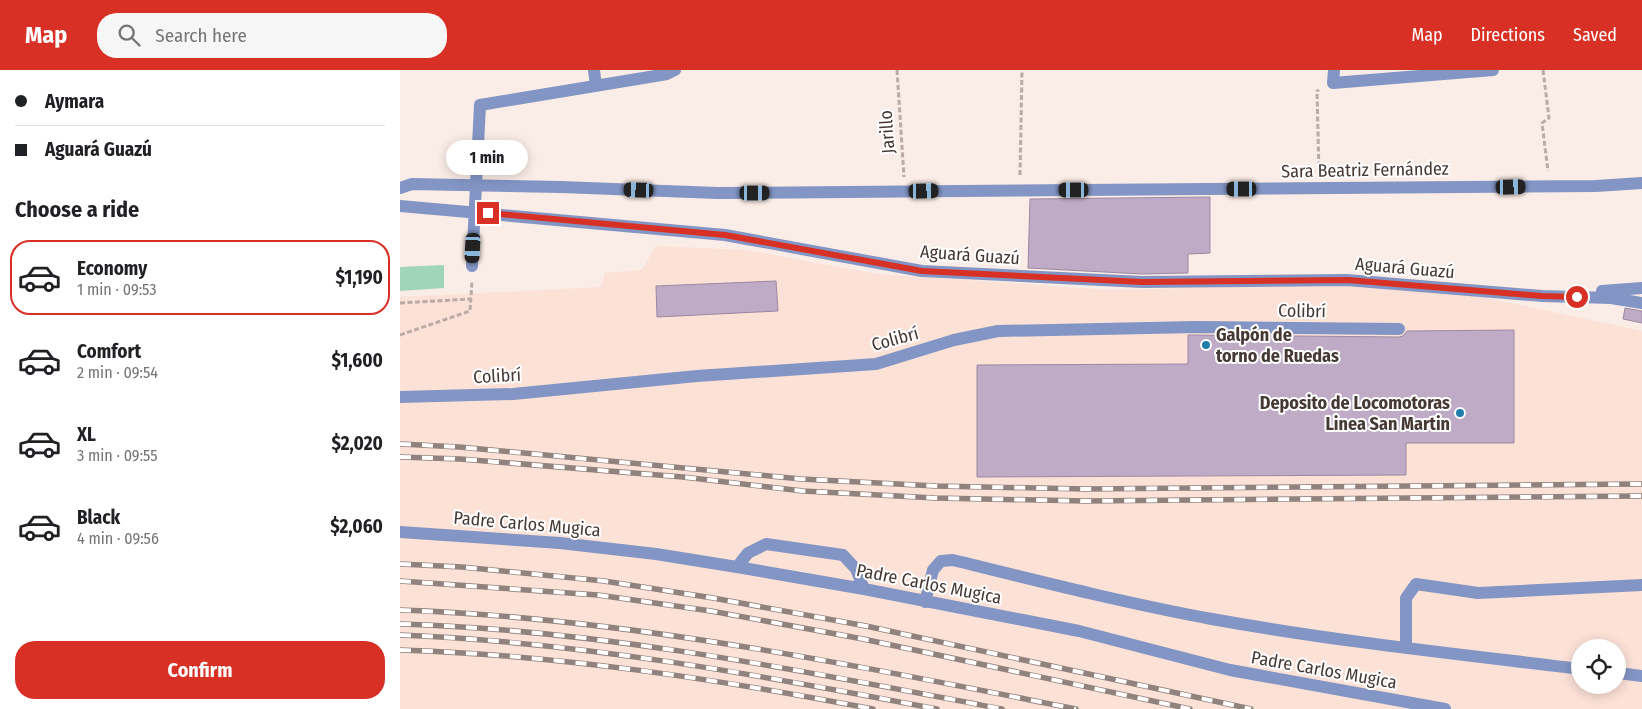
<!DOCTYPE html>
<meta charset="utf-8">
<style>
:root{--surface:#fff;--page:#f6f6f6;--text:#202124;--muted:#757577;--line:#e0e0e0;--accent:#d93025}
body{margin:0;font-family:"Fira Sans Condensed",sans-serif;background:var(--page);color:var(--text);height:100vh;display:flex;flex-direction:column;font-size:19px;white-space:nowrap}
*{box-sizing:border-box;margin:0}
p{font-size:16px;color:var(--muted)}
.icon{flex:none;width:28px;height:28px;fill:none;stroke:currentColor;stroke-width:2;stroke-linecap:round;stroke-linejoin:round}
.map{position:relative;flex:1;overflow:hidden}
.panel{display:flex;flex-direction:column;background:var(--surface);width:400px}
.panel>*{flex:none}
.hud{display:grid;align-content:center;height:110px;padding:0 15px;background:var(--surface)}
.controls{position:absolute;left:1171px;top:569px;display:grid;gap:10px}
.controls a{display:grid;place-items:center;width:55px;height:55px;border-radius:50%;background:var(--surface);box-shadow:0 2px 12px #0003;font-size:25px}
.end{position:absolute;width:22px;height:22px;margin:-11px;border:6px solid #d93025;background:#fff;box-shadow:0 0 0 2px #fff}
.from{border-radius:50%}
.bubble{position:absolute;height:35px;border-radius:18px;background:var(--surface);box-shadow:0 2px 12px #0003;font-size:16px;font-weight:700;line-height:35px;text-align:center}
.car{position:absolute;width:15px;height:30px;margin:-15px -8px;border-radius:6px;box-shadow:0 0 4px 1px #0007;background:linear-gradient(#222 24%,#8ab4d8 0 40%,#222 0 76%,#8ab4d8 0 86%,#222 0)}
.hud b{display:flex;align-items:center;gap:18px;height:48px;font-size:19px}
.hud b+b{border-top:1px solid var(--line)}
.hud i{width:12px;height:12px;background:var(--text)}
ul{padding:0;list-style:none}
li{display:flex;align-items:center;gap:15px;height:75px;margin:0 10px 8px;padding:0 5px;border:2px solid transparent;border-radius:20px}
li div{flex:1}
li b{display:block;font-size:19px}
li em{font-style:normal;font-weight:700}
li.current{border-color:var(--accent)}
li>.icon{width:45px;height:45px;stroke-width:1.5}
h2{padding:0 15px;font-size:22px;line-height:60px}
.action{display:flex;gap:10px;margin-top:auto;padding:10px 15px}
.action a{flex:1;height:58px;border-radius:20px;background:var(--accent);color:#fff;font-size:20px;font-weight:700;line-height:58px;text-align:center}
header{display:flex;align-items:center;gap:30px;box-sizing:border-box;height:70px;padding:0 25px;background:var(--accent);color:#fff}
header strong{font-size:24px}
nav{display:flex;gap:28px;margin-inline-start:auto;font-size:18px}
.search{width:350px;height:45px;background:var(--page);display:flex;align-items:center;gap:12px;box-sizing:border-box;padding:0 18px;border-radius:20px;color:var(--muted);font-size:19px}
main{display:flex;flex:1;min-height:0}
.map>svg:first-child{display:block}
.built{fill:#fce1d7;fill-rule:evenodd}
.green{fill:#9fd6b9}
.building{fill:#bfabc6;stroke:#9c88a2}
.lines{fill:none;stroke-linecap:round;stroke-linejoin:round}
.path{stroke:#b9aba5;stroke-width:3;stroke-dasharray:5 2.5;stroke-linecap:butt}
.minor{stroke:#8295c4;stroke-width:12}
.rail-casing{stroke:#90827d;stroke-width:5.5}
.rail{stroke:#fff;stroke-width:4;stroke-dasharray:11;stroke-linecap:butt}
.route{stroke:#d93025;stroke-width:6}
.poi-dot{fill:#207ca9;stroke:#fff;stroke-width:2}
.labels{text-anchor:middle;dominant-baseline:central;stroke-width:4;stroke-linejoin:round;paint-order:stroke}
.street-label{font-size:18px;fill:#463833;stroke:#fff}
.poi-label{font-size:18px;font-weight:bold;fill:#463833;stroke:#fff;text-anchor:start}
</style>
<header>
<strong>Map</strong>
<div class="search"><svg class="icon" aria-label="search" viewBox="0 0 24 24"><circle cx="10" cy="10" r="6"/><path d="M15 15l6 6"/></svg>Search here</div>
<nav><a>Map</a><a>Directions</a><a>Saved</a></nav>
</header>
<main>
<section class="panel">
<div class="hud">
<b><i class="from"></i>Aymara</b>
<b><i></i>Aguará Guazú</b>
</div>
<h2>Choose a ride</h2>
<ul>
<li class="current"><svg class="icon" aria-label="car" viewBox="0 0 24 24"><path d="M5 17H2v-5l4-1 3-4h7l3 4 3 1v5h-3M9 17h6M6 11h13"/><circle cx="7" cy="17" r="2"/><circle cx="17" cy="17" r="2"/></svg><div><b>Economy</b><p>1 min · 09:53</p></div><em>$1,190</em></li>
<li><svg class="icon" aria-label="car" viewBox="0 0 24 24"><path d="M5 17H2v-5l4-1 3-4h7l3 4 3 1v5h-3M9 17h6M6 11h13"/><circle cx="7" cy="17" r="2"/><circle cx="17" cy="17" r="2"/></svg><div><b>Comfort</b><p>2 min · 09:54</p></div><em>$1,600</em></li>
<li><svg class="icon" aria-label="car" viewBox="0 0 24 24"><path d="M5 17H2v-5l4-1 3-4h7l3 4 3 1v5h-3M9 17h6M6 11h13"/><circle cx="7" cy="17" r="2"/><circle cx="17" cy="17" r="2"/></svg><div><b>XL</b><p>3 min · 09:55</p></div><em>$2,020</em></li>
<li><svg class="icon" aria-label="car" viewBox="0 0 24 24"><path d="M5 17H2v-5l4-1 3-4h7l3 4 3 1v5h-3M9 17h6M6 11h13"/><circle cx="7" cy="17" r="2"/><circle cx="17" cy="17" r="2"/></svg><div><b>Black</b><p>4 min · 09:56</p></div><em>$2,060</em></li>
</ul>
<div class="action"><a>Confirm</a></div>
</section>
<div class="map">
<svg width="1242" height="639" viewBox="0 0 1242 639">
<rect width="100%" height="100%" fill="#faece6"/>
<path class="built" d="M 256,176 L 347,180 L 477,204 L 710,220 L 1017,213 L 1242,261 L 1242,639 L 0,639 L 0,227 L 201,217 L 205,203 L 242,200 ZM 1180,578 L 1218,578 L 1218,615 L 1180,615 Z"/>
<path class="green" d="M 44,195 L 44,218 L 0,221 L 0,197 Z"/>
<path class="building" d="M 810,127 L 810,183 L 788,184 L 788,203 L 742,204 L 628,198 L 630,129 Z
M 376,211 L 378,241 L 257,247 L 256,216 Z
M 1225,238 L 1242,241 L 1242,253 L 1223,249 Z
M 1114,260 L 1114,373 L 1006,373 L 1006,405 L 577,407 L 577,295 L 788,294 L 788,265 L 999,267 L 1003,266 L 1007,261 Z"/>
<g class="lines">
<path class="path" d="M 497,0 L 504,107
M 1143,0 L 1149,48 L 1142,53 L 1148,101
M 919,104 L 917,21 L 919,20
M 620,105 L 622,0
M 0,233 L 71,229
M 0,265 L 70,241 L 72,211"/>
<path class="minor" d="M 194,0 L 196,16
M 934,0 L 933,13 L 1093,0
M 0,118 L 12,114 L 161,117 L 317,123 L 1196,116 L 1242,113
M 0,136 L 325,165 L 522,201 L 742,212 L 947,210 L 1142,226 L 1211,228 L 1242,233
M 72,196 L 80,35 L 267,4 L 275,0
M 1202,221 L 1242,218
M 0,327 L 113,324 L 297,306 L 476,294 L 554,270 L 598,261 L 796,257 L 999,259
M 0,462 L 160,473 L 256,484 L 337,497 L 464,519 L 679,561 L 830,600 L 1045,639
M 337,497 L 348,483 L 366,474 L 443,485 L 456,499 L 464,519
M 525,532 L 533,500 L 541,491 L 553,490 C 638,511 725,533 812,549 C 933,571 1057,584 1180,599
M 1006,578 L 1006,528 L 1016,514 L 1078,523 L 1242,515
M 1218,603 L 1242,606"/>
<g class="rail-casing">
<path id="rail" d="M 0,374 L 59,377 L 401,409 L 536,416 L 685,419 L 1242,414
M 0,387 L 60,389 L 283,407 L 403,421 L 535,428 L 685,431 L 1242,426
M 0,494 L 62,497 L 204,511 L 313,528 L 466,556 L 851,639
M 0,511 L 198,525 L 311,541 L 463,569 L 790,639
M 0,540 C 228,548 452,595 676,639
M 0,554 C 203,560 403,601 602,639
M 0,565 C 181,572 359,605 537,639
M 0,580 C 159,585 317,609 473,639"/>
</g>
<use href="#rail" class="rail"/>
</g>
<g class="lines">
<path class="route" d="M 88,143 L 325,165 L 522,201 L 742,212 L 948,210 L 1142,226 L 1177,227"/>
</g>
<g class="poi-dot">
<circle cx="806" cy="275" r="5"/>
<circle cx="1060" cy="343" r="5"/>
</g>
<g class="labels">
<g class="street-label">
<text transform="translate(487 62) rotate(-94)">Jarillo</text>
<text transform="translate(965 100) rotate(-1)">Sara Beatriz Fernández</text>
<text transform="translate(570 185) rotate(4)">Aguará Guazú</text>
<text transform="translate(1005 198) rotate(5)">Aguará Guazú</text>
<text transform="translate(902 241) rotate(1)">Colibrí</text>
<text transform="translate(495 269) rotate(-15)">Colibrí</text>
<text transform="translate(97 306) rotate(-3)">Colibrí</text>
<text transform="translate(127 454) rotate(5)">Padre Carlos Mugica</text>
<text transform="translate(529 514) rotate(11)">Padre Carlos Mugica</text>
<text transform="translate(924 600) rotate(10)">Padre Carlos Mugica</text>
</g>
<g class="poi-label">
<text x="816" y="265">Galpón de<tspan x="816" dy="21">torno de Ruedas</tspan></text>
<text x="1050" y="333" text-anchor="end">Deposito de Locomotoras<tspan x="1050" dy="21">Linea San Martin</tspan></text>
</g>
</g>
</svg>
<div class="controls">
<a><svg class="icon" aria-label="locate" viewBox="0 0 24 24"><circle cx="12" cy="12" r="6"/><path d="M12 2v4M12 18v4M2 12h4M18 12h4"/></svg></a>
</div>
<i class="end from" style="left:1177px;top:227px"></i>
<i class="end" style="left:88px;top:143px"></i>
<div class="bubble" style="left:46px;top:70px;width:82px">1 min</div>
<i class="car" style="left:1111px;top:117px;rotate:89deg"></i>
<i class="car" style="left:842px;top:119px;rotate:270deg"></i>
<i class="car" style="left:239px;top:120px;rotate:272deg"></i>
<i class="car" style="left:674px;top:120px;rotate:270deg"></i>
<i class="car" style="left:524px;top:121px;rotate:89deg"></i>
<i class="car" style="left:355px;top:123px;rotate:90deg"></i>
<i class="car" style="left:73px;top:178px;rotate:183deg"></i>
</div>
</main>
